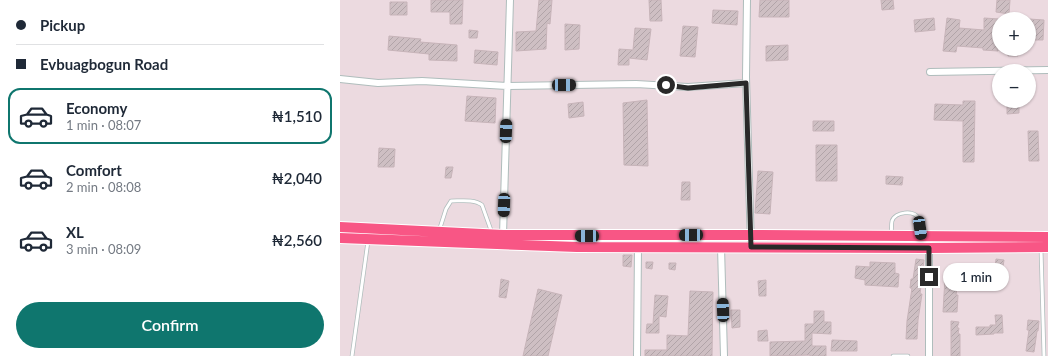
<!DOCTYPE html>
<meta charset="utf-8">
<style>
:root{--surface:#fff;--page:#f2f2f3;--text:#1f2937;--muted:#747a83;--line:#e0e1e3;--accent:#0f766e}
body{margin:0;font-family:Lato,sans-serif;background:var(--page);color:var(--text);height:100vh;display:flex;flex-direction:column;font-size:15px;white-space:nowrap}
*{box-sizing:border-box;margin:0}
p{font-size:13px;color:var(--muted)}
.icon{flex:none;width:22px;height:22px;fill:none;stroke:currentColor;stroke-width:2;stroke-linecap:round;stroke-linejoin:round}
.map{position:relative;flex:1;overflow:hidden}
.side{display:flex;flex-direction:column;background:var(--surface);width:340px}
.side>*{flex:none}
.hud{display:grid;align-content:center;height:88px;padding:0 16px;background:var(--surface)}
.controls{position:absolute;left:652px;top:12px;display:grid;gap:8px}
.controls a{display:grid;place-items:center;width:44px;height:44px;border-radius:50%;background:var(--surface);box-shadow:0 1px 3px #0004;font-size:20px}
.end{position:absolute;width:18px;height:18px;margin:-9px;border:5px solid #292929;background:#fff;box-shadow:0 0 0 2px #fff}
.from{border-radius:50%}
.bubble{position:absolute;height:28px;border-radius:14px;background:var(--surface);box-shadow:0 1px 3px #0004;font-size:13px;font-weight:600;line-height:28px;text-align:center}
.car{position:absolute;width:12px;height:24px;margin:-12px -6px;border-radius:5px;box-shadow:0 0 3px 1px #0007;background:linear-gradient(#222 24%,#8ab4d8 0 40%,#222 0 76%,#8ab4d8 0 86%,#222 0)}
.hud b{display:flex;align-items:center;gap:14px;height:38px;font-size:15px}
.hud b+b{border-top:1px solid var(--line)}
.hud i{width:10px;height:10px;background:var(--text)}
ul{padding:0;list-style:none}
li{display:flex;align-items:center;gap:12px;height:56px;margin:0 8px 6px;padding:0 8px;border:2px solid transparent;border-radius:12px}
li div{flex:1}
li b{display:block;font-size:15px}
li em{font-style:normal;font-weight:600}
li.current{border-color:var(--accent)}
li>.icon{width:36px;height:36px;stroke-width:1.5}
.action{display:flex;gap:8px;margin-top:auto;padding:8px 16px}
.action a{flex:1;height:46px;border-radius:24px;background:var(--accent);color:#fff;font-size:16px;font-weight:600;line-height:46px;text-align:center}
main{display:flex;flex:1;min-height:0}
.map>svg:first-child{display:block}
.building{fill:url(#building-hatch);stroke:#c7b4b9}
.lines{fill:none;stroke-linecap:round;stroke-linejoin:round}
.service-casing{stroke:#afbdbc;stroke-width:4.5}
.minor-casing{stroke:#afbdbc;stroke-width:8}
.trunk-casing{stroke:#fff;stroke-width:12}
.service{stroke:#fff;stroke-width:3}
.minor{stroke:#fff;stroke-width:6}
.trunk{stroke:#f85685;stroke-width:10}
.route{stroke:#292929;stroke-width:5}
</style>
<main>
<section class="side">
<div class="hud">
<b><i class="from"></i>Pickup</b>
<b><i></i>Evbuagbogun Road</b>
</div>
<ul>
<li class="current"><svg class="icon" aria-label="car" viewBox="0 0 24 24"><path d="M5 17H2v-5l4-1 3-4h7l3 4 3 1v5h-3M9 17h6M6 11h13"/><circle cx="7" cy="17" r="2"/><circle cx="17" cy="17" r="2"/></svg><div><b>Economy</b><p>1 min · 08:07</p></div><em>₦1,510</em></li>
<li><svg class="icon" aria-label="car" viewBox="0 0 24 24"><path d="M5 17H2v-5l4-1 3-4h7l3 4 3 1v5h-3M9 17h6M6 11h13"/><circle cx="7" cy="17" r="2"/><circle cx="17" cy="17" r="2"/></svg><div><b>Comfort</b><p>2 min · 08:08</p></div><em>₦2,040</em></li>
<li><svg class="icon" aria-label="car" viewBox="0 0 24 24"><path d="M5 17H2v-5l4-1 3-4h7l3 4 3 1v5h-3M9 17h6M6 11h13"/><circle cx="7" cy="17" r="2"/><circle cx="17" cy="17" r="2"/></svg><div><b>XL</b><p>3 min · 08:09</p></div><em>₦2,560</em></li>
</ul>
<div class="action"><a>Confirm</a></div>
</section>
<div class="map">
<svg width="708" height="356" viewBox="0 0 708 356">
<defs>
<pattern id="building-hatch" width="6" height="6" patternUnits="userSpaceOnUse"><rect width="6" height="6" fill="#cebfc3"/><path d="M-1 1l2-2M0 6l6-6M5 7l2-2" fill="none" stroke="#b1a4a8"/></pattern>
</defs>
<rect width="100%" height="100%" fill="#ecdae0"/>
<path class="building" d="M 91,0 L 123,0 L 122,24 L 110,24 L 110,12 L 91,12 Z
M 199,0 L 212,0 L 210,24 L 207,23 L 206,49 L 176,51 L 176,32 L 196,31 Z
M 309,0 L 321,0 L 322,21 L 310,21 Z
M 420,0 L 449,0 L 449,17 L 419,17 Z
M 541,0 L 553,0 L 554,9 L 542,10 Z
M 657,0 L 670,0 L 669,14 L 656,12 Z
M 50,2 L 67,2 L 67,15 L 50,15 Z
M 373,10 L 398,11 L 397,25 L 372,23 Z
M 594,18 L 595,30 L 575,32 L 574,20 Z
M 607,18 L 620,20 L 619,28 L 644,30 L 644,18 L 659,19 L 658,51 L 643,50 L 643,48 L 617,46 L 616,52 L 603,51 Z
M 689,19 L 704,20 L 703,40 L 689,40 Z
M 225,24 L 240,25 L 239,49 L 225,50 Z
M 343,26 L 358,27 L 355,57 L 340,56 Z
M 295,28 L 311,29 L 307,60 L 289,58 L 289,65 L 278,65 L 279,49 L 293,50 Z
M 129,30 L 138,31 L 137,38 L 129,38 Z
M 49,36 L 81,39 L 80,42 L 117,45 L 117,61 L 89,60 L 89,54 L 48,50 Z
M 448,45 L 448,60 L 426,61 L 426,46 Z
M 668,49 L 678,49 L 678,56 L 668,56 Z
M 135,50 L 158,52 L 157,65 L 134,63 Z
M 127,96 L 156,98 L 155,123 L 125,121 Z
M 307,100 L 308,166 L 284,165 L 283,103 Z
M 623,101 L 635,101 L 634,162 L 623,162 L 623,121 L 594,120 L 595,104 L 623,105 Z
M 667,101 L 679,101 L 679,113 L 667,114 Z
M 243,102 L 244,116 L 229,118 L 228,104 Z
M 473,121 L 494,121 L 494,131 L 473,131 Z
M 688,131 L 698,131 L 699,161 L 689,161 Z
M 476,145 L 497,145 L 497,181 L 476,181 Z
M 39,148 L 55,149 L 54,167 L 38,167 Z
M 106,167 L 113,167 L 111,178 L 105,178 Z
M 418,171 L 433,172 L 430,214 L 415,213 Z
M 546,176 L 563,177 L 562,185 L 546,184 Z
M 342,182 L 350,182 L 350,200 L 341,200 Z
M 283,255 L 292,255 L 291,267 L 283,266 Z
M 576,259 L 584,260 L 580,294 L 582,294 L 578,320 L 577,339 L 566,339 L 567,321 L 572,288 L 570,288 L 571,279 L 573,279 Z
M 656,259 L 664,260 L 663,267 L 655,267 Z
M 306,262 L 313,262 L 312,269 L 306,268 Z
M 530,262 L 555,263 L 555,273 L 559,274 L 558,287 L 525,285 L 525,280 L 515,278 L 516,266 L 530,267 Z
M 329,263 L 336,263 L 335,270 L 329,269 Z
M 605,278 L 618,279 L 616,295 L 618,295 L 617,312 L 603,312 Z
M 161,279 L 169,281 L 166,298 L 159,297 Z
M 426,280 L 426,296 L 419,296 L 418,281 Z
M 198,289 L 222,295 L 208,356 L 183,356 Z
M 350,291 L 373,292 L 372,356 L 305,356 L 305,350 L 327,350 L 327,335 L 348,336 Z
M 315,295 L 328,296 L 326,317 L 319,316 L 319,333 L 306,333 L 307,324 L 313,324 Z
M 391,310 L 400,310 L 400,327 L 392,328 Z
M 474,311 L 484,311 L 484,322 L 491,322 L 491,334 L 472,333 L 472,346 L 486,346 L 486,356 L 470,356 L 470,355 L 430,356 L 430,342 L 465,341 L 465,324 L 474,324 Z
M 655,315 L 662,315 L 663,333 L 654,333 L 654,334 L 636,335 L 636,327 L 650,327 L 650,325 L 656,325 Z
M 688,320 L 699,321 L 698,331 L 697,331 L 694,352 L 686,351 L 689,330 L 687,330 Z
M 611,321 L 619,322 L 617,328 L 619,328 L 618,334 L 620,334 L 620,356 L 611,356 Z
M 427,330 L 428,341 L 418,341 L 418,331 Z
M 492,340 L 517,341 L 517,351 L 491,351 Z"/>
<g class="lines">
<g class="service-casing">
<path id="service" d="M 99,231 L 106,209 L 111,201 C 121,201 134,199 142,205 L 152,233
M 551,234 C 552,230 551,225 552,221 C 555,212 574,209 579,219 C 581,223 580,230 581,235
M 701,249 L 704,356
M 12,356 L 28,241
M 553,356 L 568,356"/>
</g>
<g class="minor-casing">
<path id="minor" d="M 407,0 L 406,77 L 411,247
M 590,72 L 708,70
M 0,79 L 38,83 L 82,81 L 167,86 L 296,84 L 348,87 L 406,83
M 163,235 L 170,0
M 381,247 L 384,356
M 297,356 L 298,248
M 589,356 L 589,248"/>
</g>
<g class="trunk-casing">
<path id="trunk" d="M 0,227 L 163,235 L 410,235 L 708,237
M 0,238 L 237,247 L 589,248 L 708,247"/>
</g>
<use href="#service" class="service"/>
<use href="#minor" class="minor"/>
<use href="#trunk" class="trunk"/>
</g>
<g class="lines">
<path class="route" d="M 326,85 L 348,88 L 406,83 L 411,247 L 589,248 L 589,277"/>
</g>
</svg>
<div class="controls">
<a>+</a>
<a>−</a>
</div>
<i class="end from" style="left:326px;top:85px"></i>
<i class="end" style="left:589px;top:277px"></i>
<div class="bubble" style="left:603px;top:263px;width:66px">1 min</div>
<i class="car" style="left:224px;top:85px;rotate:89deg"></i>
<i class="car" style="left:166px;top:131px;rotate:2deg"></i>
<i class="car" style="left:164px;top:205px;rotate:182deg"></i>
<i class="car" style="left:580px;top:228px;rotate:172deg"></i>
<i class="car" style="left:351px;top:235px;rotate:269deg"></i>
<i class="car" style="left:247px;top:236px;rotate:271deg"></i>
<i class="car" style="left:383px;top:310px;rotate:358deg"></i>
</div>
</main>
